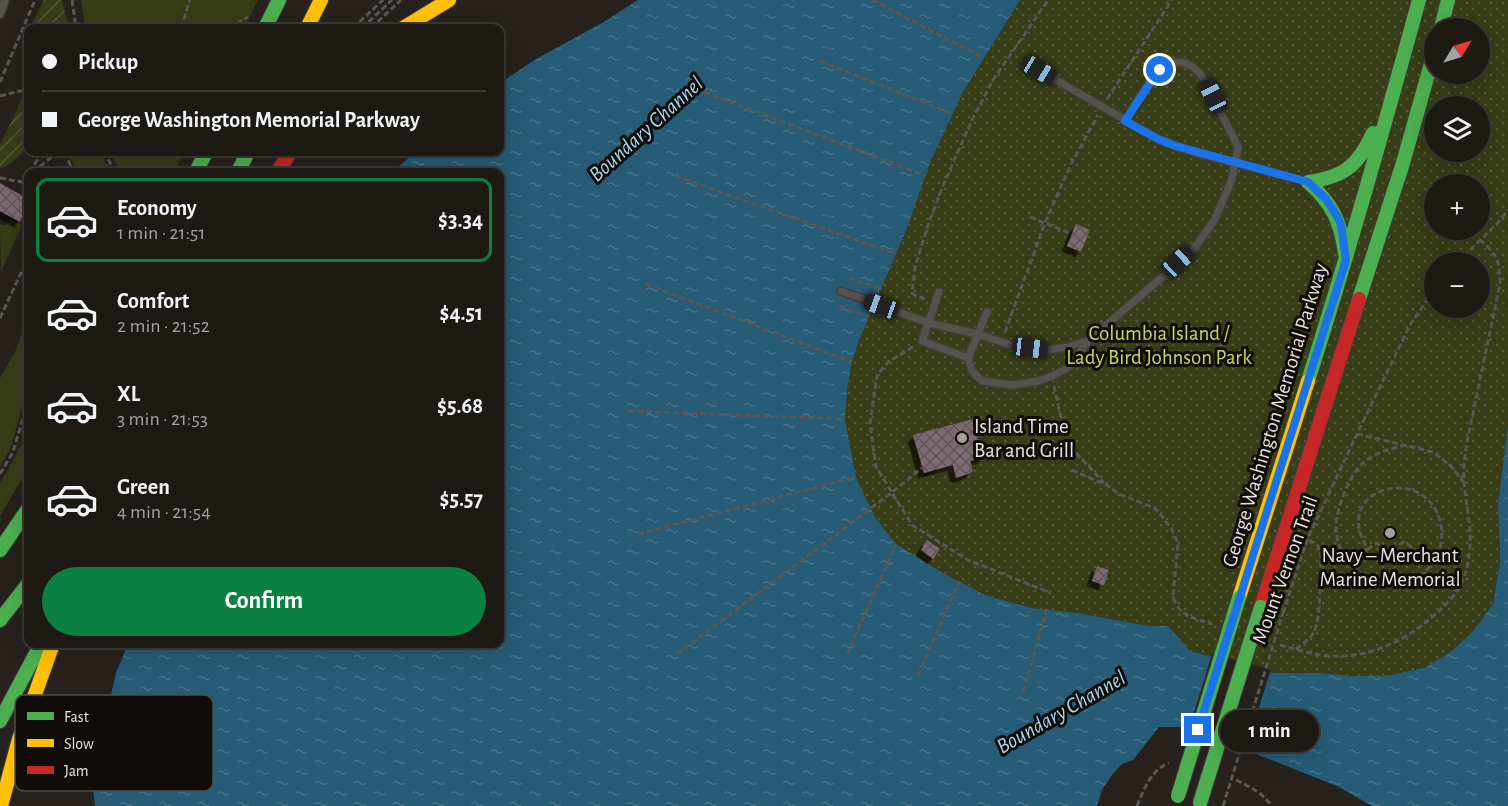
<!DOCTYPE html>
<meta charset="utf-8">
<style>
:root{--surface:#1d1a16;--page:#25231f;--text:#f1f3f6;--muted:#a0a1a1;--line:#3b3835;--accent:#0b8043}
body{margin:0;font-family:"Alegreya Sans",sans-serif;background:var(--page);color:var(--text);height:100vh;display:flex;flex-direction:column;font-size:22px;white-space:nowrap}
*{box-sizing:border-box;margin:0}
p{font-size:20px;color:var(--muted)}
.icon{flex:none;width:33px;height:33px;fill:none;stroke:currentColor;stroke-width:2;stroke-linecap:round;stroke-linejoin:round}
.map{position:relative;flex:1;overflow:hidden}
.panel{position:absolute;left:24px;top:168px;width:480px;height:480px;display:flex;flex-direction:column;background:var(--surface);border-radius:12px;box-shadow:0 6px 24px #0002,0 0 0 2px var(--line)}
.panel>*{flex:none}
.top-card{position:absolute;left:24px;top:24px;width:480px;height:132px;border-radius:12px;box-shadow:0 6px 24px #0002,0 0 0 2px var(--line);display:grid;align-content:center;height:132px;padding:0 18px;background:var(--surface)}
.needle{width:39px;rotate:52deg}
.tools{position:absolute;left:1424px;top:18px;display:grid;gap:12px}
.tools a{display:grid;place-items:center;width:66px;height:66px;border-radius:50%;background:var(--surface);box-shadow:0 6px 24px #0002,0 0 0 2px var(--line);font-size:30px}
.end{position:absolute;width:27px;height:27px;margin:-14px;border:8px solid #1a73e8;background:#fff;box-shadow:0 0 0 3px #fff}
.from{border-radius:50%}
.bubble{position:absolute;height:42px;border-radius:21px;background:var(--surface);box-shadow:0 6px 24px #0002,0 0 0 2px var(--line);font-size:20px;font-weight:700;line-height:42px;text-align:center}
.car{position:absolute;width:18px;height:36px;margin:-18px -9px;border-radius:8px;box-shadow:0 0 4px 2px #0007;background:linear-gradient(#222 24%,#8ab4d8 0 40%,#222 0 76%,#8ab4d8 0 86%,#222 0)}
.top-card b{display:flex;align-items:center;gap:21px;height:57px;font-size:22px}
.top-card b+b{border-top:2px solid var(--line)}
.top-card i{width:15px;height:15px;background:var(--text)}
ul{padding:10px 0 0;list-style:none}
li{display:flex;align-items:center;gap:18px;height:84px;margin:0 12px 9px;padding:0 6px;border:3px solid transparent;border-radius:12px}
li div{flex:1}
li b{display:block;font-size:22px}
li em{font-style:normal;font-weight:700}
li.active{border-color:var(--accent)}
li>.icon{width:54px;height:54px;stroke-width:1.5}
.action{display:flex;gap:12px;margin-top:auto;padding:12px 18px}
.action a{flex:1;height:69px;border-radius:36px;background:var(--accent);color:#fff;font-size:24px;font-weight:700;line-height:69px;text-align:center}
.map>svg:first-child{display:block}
.grass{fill:#373d16}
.park{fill:url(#park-dots);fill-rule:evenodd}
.garden{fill:url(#garden-furrows)}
.water{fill:url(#water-ripples)}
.pier{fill:#27221e}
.building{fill:url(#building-cross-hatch);filter:url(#shadow)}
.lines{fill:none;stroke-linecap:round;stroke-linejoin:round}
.lane-casing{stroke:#423f3b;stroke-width:10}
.fast-casing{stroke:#423f3b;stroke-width:16}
.slow-casing{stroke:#423f3b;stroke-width:16}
.jam-casing{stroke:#423f3b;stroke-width:16}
.path{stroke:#5a5754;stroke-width:3;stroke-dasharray:6 3;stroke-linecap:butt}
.lane{stroke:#56524e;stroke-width:7}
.fast{stroke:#4caf50;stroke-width:14}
.slow{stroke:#ffc107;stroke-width:14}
.jam{stroke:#c62828;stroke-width:14}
.fast-bridge-casing{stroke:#423f3b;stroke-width:16;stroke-linecap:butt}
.path-bridge{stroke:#5a5754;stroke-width:3;stroke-dasharray:6 3;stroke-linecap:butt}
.fast-bridge{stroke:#4caf50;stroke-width:14}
.route{stroke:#1a73e8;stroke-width:8}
.poi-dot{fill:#a49f9a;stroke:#100c09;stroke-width:2}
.labels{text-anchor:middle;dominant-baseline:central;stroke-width:6;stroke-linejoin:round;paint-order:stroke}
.park-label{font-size:21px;fill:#c3da56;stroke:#100c09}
.street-label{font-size:21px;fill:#e8e2dc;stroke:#100c09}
.poi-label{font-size:21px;fill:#e8e2dc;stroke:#100c09;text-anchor:start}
.water-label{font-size:22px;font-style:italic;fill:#a7d7f3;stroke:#100c09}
.key{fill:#100c09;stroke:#514c48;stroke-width:1.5}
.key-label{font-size:16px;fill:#e8e2dc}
</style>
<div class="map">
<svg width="1508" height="806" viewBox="0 0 1508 806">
<defs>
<pattern id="park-dots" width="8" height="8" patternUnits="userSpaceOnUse" patternTransform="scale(1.5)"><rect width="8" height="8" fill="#373d16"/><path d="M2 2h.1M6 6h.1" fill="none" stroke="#545937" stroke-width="1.8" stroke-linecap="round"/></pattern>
<pattern id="garden-furrows" width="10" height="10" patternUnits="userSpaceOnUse" patternTransform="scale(1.5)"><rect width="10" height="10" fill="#373d16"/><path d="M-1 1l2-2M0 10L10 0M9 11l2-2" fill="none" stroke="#545937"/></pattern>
<pattern id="water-ripples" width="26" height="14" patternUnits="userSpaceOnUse" patternTransform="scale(1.5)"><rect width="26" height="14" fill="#265c76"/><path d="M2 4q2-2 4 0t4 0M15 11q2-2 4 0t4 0" fill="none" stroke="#467389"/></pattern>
<pattern id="building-cross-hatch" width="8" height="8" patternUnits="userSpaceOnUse" patternTransform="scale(1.5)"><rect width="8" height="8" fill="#7c6a73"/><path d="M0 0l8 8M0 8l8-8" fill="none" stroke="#61575a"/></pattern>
<filter id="shadow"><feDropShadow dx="-5.5" dy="5.5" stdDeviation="0" flood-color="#0009"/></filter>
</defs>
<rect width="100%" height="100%" fill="#27221e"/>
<path class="grass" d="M 81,0 L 258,0 L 244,28 L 85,28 Z
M 68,152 L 99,152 L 112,172 L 75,172 L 74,166 Z
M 109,152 L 184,152 L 174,172 L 121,172 Z
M 10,219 L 22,225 L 1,272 L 0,224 L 5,226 Z
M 28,317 L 28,389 L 20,414 L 11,448 L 0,466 L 0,378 L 15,352 Z
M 28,414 L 28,469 L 0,516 L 0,483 L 9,468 L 22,443 L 26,432 Z"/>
<path class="park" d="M 1020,0 L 1508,0 L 1508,424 L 1498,504 L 1500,562 L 1493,604 L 1474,630 L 1452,651 L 1426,667 L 1391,675 L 1355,676 L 1318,673 L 1274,673 L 1189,651 L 1168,626 L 1149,626 L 1078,613 L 1032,608 L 985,595 L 943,573 L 896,545 L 875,517 L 856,477 L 845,419 L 848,384 L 852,362 L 858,343 L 906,231 L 930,163 L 962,94 ZM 1434,28 L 1479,28 L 1479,74 L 1434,74 ZM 1434,106 L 1479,106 L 1479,152 L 1434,152 ZM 1434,184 L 1479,184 L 1479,230 L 1434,230 ZM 1434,262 L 1479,262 L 1479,308 L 1434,308 Z"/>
<path class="garden" d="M 44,0 L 62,0 L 69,28 L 30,28 Z
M 28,86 L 28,148 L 10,164 L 0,168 L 0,145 Z"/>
<path class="water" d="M 638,0 L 1020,0 L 962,94 L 930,163 L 906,231 L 858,343 L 852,362 L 848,384 L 845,419 L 856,477 L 875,517 L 896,544 L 943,573 L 985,595 L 1032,608 L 1078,613 L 1149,626 L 1168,626 L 1190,651 L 1274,673 L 1318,673 L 1355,676 L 1391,675 L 1426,667 L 1452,651 L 1474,630 L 1493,604 L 1500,562 L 1498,504 L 1508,424 L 1508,806 L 1372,806 L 1339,787 L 1254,753 L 1183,727 L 1159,727 L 1133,760 L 1122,764 L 1112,775 L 1102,790 L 1097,806 L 95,806 L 93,789 L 100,743 L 116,673 L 128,644 L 500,644 L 500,172 L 392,172 L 416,152 L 500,152 L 500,83 L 536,59 L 602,23 Z"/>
<path class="pier" d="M 1212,654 L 1271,669 L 1245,753 L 1188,732 Z"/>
<path class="building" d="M 0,183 L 28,199 L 28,206 L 20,222 L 0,211 Z
M 1076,224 L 1090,230 L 1081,252 L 1067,246 Z
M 973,419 L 979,444 L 982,443 L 985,457 L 970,461 L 973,471 L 971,472 L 971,473 L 956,478 L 953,465 L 924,473 L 913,435 Z
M 927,540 L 940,549 L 933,559 L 921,550 Z
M 1097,566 L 1109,570 L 1104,585 L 1092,581 Z"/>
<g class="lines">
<g class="lane-casing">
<path id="lane" d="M 0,14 L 5,0
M 1039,70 L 1158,139 L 1193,152 L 1305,181
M 841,291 L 929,323 L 977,334 L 1014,346 L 1046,350 L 1068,347 L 1089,340
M 939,292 L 922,341 L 968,358
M 987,312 L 968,358 L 972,371 L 982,381 L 1013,385 L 1038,381 L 1052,376 L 1069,367 L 1089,340 L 1161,278 L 1195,247 L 1215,219 L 1232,179 L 1238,147 L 1204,79 C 1171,32 1142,95 1125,121"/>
</g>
<g class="fast-casing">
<path id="fast" d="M 265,28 L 279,0
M 1441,28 L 1448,0
M 196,172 L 206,152
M 238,172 L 248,152
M 1308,182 C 1344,177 1358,166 1373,133
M 1308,182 C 1332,203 1341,222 1345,254
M 1359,299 L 1403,163 L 1434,53
M 1308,381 C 1348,255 1384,128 1419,0
M 0,550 L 28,509
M 0,620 L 28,584
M 0,721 L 41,644"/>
</g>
<g class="slow-casing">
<path id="slow" d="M 307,28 L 321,0
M 403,28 L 449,0
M 1239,598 L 1308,381
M 1,806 L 19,739 L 53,644"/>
</g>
<g class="jam-casing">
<path id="jam" d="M 278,172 L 290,152
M 1261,607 L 1359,299"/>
</g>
<path class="path" d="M 72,0 L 76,28
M 872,0 L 984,58
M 181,28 L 190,0
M 229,28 L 248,17
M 353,28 L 383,0
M 362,28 L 392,0
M 371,28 L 401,0
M 820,61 L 953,114
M 0,82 L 35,0
M 704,92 L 926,176
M 0,96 L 20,91 L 28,91
M 1107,99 L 1172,0
M 65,152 L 73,172
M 103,152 L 116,172
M 29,172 L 43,152
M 33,172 L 58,152
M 675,176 L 896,254
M 0,178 L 22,182 L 28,176
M 1030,217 L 1072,234
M 1457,262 L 1497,224 L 1508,210
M 849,278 L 880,289
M 646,284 L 852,362
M 925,299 L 916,296 L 912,293 L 915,267 L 928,225 L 943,186 L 971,122 L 993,80 L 1048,0
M 839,307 L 869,316
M 0,318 L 28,258
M 1005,332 L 1045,223 L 1070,166 L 1098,115
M 913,347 L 888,362 L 877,375 L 870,424 L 876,467 L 912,525 L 968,560 L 1051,593
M 1054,386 L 1066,440 L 1078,455 L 1104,483
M 628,411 L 845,419
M 1357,434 L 1433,452 L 1451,466 L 1463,482
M 1406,445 C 1391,449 1376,452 1364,462 C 1348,476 1332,517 1337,537 C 1342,561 1363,582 1387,584 C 1405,585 1424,576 1434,561 C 1441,549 1444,535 1440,521 C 1425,462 1328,489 1368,549 L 1377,543 C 1387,552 1394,548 1404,542 L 1433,562
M 1072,470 L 1108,486 L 1119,494 L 1152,507 L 1158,511 L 1165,521 L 1171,528 L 1178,543 L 1173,597 C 1180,617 1193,618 1212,624
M 0,474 L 13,452 L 28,401
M 638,534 L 856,477
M 1350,562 L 1368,549
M 1283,613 L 1307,540 L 1357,434 L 1410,325 L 1434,290
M 1280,645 C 1297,649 1315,656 1333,656 C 1373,658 1412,637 1440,610 C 1447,603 1456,595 1460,586 C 1465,576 1468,566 1469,555 C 1473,530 1466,507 1464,482 C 1463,469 1465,455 1467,442 L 1500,284 C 1500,262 1498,255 1480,240
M 1296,649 C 1302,644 1310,639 1314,632 C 1321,619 1320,573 1321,556 C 1320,546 1317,543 1307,540
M 677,654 L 891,493 L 922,468
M 847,654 L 896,545
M 918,676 L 959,581
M 1023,692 L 1047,609
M 1236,780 C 1251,787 1262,793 1272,806
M 1137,806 C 1144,789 1151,770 1169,763"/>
<use href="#lane" class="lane"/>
<use href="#fast" class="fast"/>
<use href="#slow" class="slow"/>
<use href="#jam" class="jam"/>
<g class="fast-bridge-casing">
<path id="fast-bridge" d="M 1178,796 L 1239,598
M 1200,803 L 1261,607"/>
</g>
<path class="path-bridge" d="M 1223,806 L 1283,613"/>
<use href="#fast-bridge" class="fast-bridge"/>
</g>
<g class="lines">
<path class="route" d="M 1160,70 L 1154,77 L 1125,121 L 1158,139 L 1176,146 L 1308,182 L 1326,199 L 1337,216 L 1341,225 L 1346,260 L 1198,730"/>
</g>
<g class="poi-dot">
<circle cx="962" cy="438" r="6"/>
<circle cx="1390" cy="533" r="6"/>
</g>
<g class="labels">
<g class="park-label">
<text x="1159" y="333">Columbia Island /<tspan x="1159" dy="24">Lady Bird Johnson Park</tspan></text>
</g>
<g class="street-label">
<text transform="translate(1275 415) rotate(-73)">George Washington Memorial Parkway</text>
<text transform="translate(1285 570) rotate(-70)">Mount Vernon Trail</text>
</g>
<g class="poi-label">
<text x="974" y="426">Island Time<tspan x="974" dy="24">Bar and Grill</tspan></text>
<text x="1390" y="555" text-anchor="middle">Navy – Merchant<tspan x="1390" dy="24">Marine Memorial</tspan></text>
</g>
<g class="water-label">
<text transform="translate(646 129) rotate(-42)">Boundary Channel</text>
<text transform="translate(1061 712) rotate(-30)">Boundary Channel</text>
</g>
</g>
<rect x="15" y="695" width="198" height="96" rx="9" class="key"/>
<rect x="27" y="712" width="27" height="8" fill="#4caf50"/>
<rect x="27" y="739" width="27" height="8" fill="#ffc107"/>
<rect x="27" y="766" width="27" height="8" fill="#c62828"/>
<g class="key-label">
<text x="64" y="722">Fast</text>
<text x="64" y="749">Slow</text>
<text x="64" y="776">Jam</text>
</g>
</svg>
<div class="tools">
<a><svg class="needle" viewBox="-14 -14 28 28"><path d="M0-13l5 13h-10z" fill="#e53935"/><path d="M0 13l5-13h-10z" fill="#a0a1a1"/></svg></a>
<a><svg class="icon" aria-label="layers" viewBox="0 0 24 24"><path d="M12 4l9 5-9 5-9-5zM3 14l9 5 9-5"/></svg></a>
<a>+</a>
<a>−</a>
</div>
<i class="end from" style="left:1160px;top:70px"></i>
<i class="end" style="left:1198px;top:730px"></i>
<div class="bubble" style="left:1220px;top:710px;width:99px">1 min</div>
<i class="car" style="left:1039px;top:70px;rotate:121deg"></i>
<i class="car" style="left:1213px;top:96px;rotate:334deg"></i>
<i class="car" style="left:1178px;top:262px;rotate:47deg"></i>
<i class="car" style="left:881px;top:306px;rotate:290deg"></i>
<i class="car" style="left:1030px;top:348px;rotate:97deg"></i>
<div class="top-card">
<b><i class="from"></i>Pickup</b>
<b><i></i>George Washington Memorial Parkway</b>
</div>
<section class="panel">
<ul>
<li class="active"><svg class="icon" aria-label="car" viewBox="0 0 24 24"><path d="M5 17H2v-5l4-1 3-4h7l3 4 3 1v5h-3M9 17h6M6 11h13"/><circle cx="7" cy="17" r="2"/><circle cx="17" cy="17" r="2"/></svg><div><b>Economy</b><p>1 min · 21:51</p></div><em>$3.34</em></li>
<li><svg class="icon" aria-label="car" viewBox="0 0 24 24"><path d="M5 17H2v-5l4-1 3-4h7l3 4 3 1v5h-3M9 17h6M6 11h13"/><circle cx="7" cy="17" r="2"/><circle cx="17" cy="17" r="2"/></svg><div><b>Comfort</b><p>2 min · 21:52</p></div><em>$4.51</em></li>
<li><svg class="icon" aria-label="car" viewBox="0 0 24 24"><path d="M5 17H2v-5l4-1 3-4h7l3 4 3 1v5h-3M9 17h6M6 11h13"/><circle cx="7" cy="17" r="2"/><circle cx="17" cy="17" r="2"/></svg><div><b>XL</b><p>3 min · 21:53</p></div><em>$5.68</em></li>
<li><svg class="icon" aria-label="car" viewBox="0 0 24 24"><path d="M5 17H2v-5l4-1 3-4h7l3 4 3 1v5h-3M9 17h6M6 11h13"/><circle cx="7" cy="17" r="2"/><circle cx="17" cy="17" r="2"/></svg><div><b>Green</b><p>4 min · 21:54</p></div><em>$5.57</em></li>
</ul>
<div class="action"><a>Confirm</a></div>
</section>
</div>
